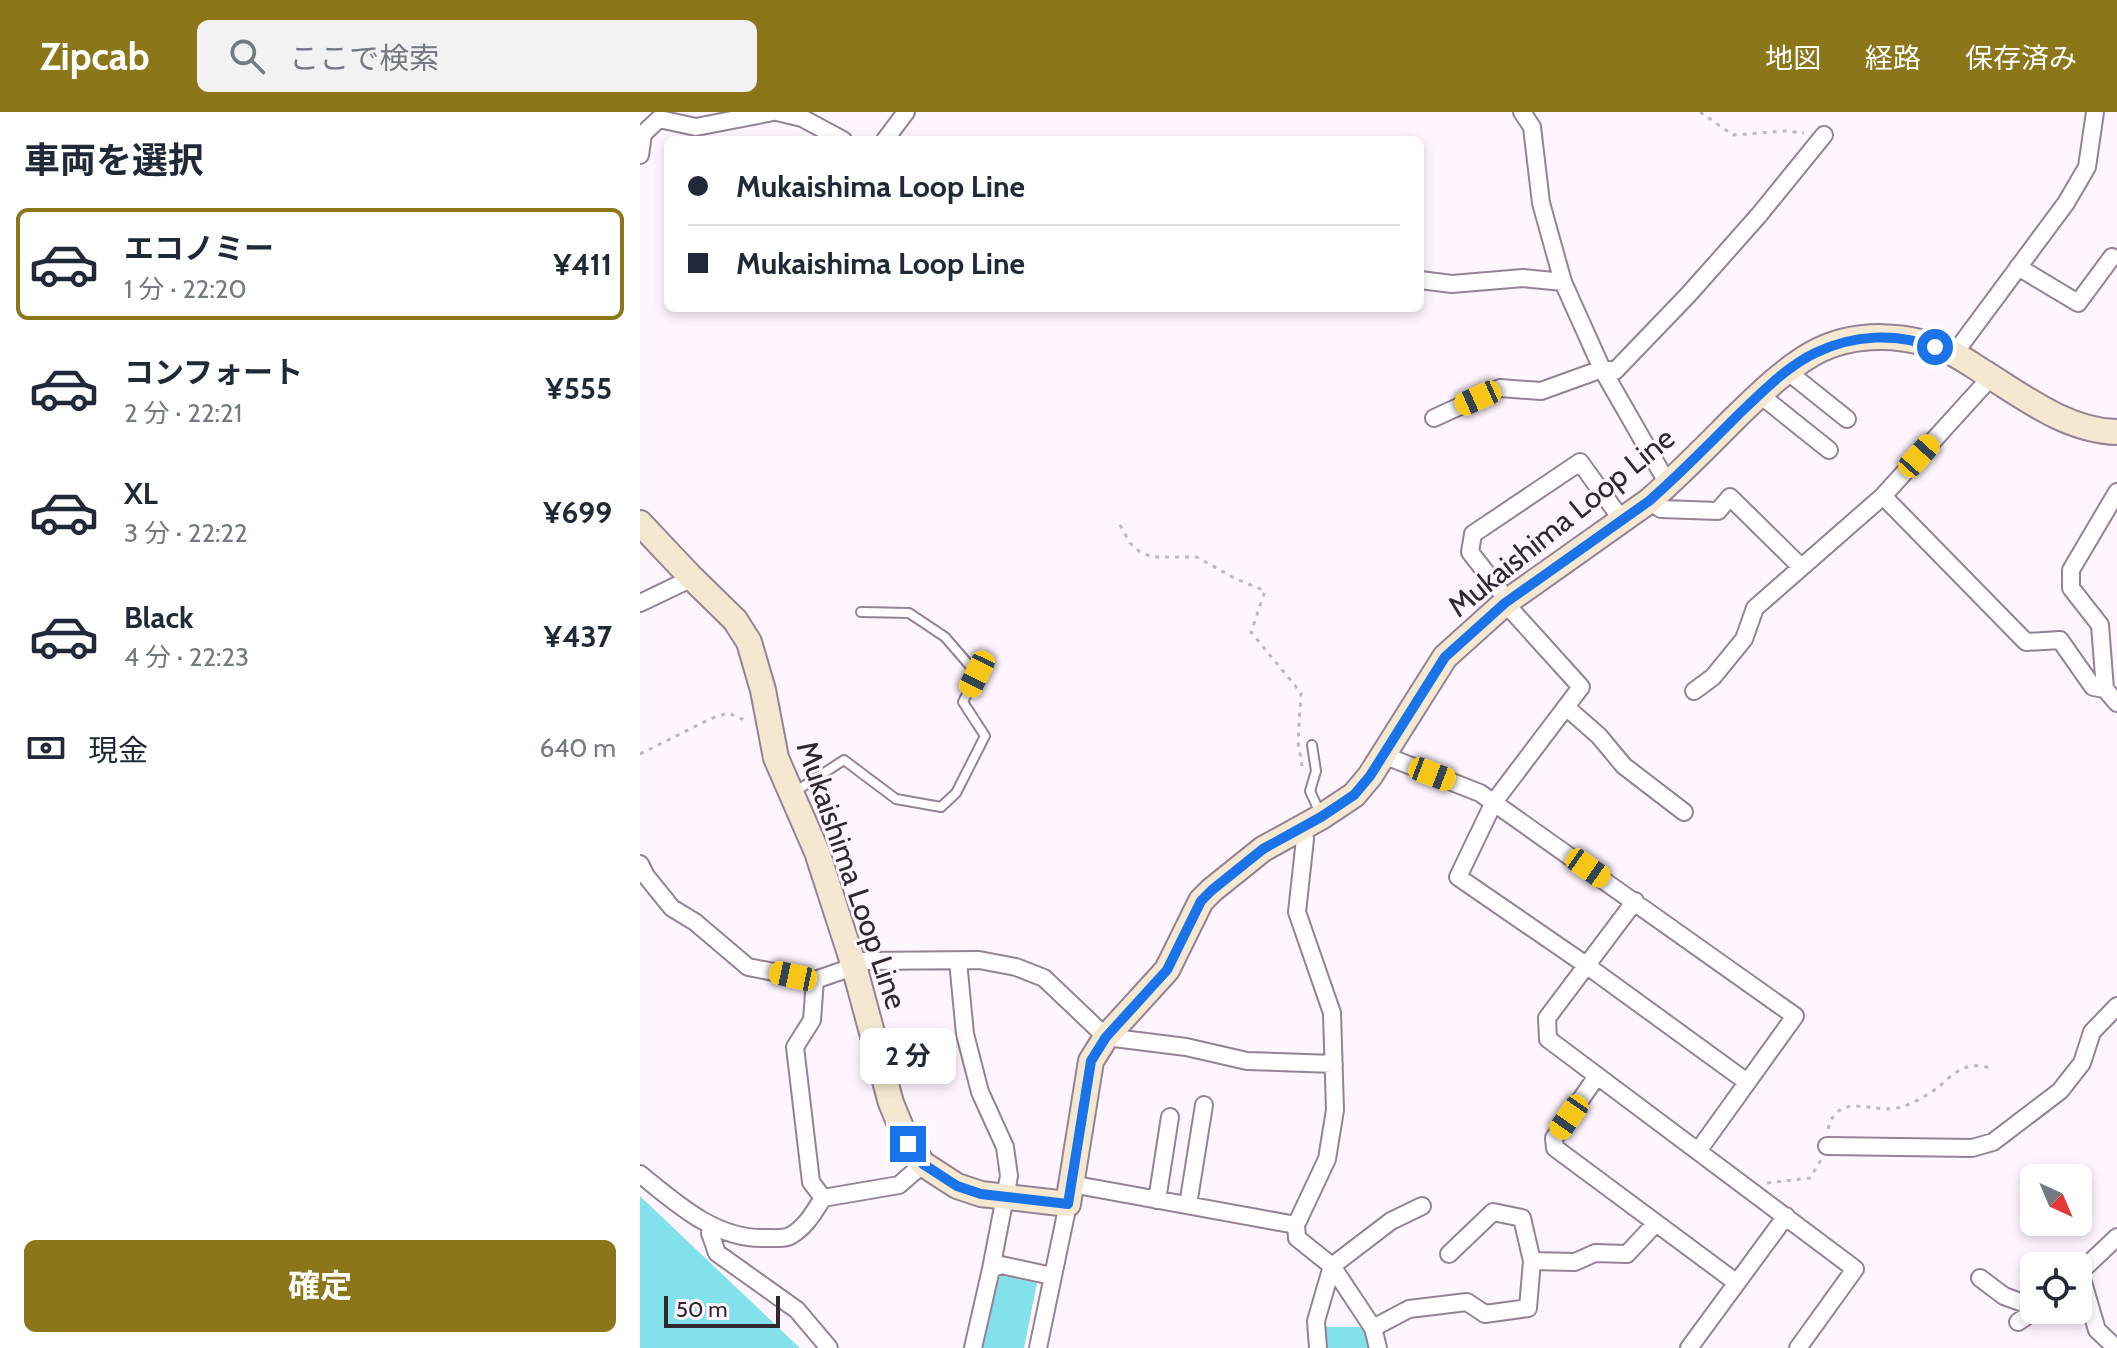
<!DOCTYPE html>
<html lang="ja">
<meta charset="utf-8">
<style>
:root{--surface:#fff;--page:#f2f2f3;--text:#1f2937;--muted:#747a83;--line:#e0e1e3;--accent:#8b761a}
body{margin:0;font-family:Cabin,"Noto Sans JP",sans-serif;background:var(--page);color:var(--text);height:100vh;display:flex;flex-direction:column;font-size:30px;white-space:nowrap}
*{box-sizing:border-box;margin:0}
p{font-size:26px;color:var(--muted)}
.icon{flex:none;width:44px;height:44px;fill:none;stroke:currentColor;stroke-width:2;stroke-linecap:round;stroke-linejoin:round}
.map{position:relative;flex:1;overflow:hidden}
.panel{display:flex;flex-direction:column;background:var(--surface);width:640px}
.panel>*{flex:none}
.banner{position:absolute;left:24px;top:24px;width:760px;height:176px;border-radius:12px;box-shadow:0 4px 12px #0003;display:grid;align-content:center;height:176px;padding:0 24px;background:var(--surface)}
.needle{width:52px;rotate:136deg}
.controls{position:absolute;left:1380px;top:1052px;display:grid;gap:16px}
.controls a{display:grid;place-items:center;width:72px;height:72px;border-radius:12px;background:var(--surface);box-shadow:0 4px 12px #0003;font-size:40px}
.scale{position:absolute;left:24px;bottom:20px;width:116px;box-sizing:border-box;padding-left:8px;border:4px solid #2f2830;border-top:0;font-size:22px;line-height:28px;white-space:nowrap;color:#2f2830;-webkit-text-stroke:6px #fef5fe;paint-order:stroke}
.end{position:absolute;width:36px;height:36px;margin:-18px;border:10px solid #1a73e8;background:#fff;box-shadow:0 0 0 4px #fff}
.from{border-radius:50%}
.bubble{position:absolute;height:56px;border-radius:12px;background:var(--surface);box-shadow:0 4px 12px #0003;font-size:26px;font-weight:700;line-height:56px;text-align:center}
.car{position:absolute;width:24px;height:48px;margin:-24px -12px;border-radius:10px;box-shadow:0 0 6px 2px #0007;background:linear-gradient(#f5c518 24%,#345 0 40%,#f5c518 0 76%,#345 0 86%,#f5c518 0)}
.banner b{display:flex;align-items:center;gap:28px;height:76px;font-size:30px}
.banner b+b{border-top:2px solid var(--line)}
.banner i{width:20px;height:20px;background:var(--text)}
ul{padding:0;list-style:none}
li{display:flex;align-items:center;gap:24px;height:112px;margin:0 16px 12px;padding:0 8px;border:4px solid transparent;border-radius:12px}
li div{flex:1}
li b{display:block;font-size:30px}
li em{font-style:normal;font-weight:700}
li.selected{border-color:var(--accent)}
li>.icon{width:72px;height:72px;stroke-width:1.5}
h2{padding:0 24px;font-size:36px;line-height:96px}
.pay{display:flex;align-items:center;gap:20px;height:88px;padding:0 24px;font-size:30px}
.pay p{margin-inline-start:auto}
.primary-button{display:flex;gap:16px;margin-top:auto;padding:16px 24px}
.primary-button a{flex:1;height:92px;border-radius:12px;background:var(--accent);color:#fff;font-size:32px;font-weight:700;line-height:92px;text-align:center}
header{display:flex;align-items:center;gap:48px;box-sizing:border-box;height:112px;padding:0 40px;background:var(--accent);color:#fff}
header strong{font-size:38px}
nav{display:flex;gap:44px;margin-inline-start:auto;font-size:28px}
.search{width:560px;height:72px;background:var(--page);display:flex;align-items:center;gap:20px;box-sizing:border-box;padding:0 28px;border-radius:12px;color:var(--muted);font-size:30px}
main{display:flex;flex:1;min-height:0}
.map>svg:first-child{display:block}
.water{fill:#82e1ea}
.lines{fill:none;stroke-linecap:round;stroke-linejoin:round}
.service-casing{stroke:#958296;stroke-width:12}
.minor-casing{stroke:#958296;stroke-width:20}
.secondary-casing{stroke:#958296;stroke-width:28}
.path{stroke:#c0b7c0;stroke-width:3;stroke-dasharray:4 6;stroke-linecap:butt}
.service{stroke:#fff;stroke-width:8}
.minor{stroke:#fff;stroke-width:16}
.secondary{stroke:#f4e9d0;stroke-width:24}
.route{stroke:#1a73e8;stroke-width:10}
.labels{text-anchor:middle;dominant-baseline:central;stroke-width:6;stroke-linejoin:round;paint-order:stroke}
.street-label{font-size:30px;fill:#2f2830;stroke:#fef5fe}
</style>
<header>
<strong>Zipcab</strong>
<div class="search"><svg class="icon" aria-label="search" viewBox="0 0 24 24"><circle cx="10" cy="10" r="6"/><path d="M15 15l6 6"/></svg>ここで検索</div>
<nav><a>地図</a><a>経路</a><a>保存済み</a></nav>
</header>
<main>
<section class="panel">
<h2>車両を選択</h2>
<ul>
<li class="selected"><svg class="icon" aria-label="car" viewBox="0 0 24 24"><path d="M5 17H2v-5l4-1 3-4h7l3 4 3 1v5h-3M9 17h6M6 11h13"/><circle cx="7" cy="17" r="2"/><circle cx="17" cy="17" r="2"/></svg><div><b>エコノミー</b><p>1 分 · 22:20</p></div><em>¥411</em></li>
<li><svg class="icon" aria-label="car" viewBox="0 0 24 24"><path d="M5 17H2v-5l4-1 3-4h7l3 4 3 1v5h-3M9 17h6M6 11h13"/><circle cx="7" cy="17" r="2"/><circle cx="17" cy="17" r="2"/></svg><div><b>コンフォート</b><p>2 分 · 22:21</p></div><em>¥555</em></li>
<li><svg class="icon" aria-label="car" viewBox="0 0 24 24"><path d="M5 17H2v-5l4-1 3-4h7l3 4 3 1v5h-3M9 17h6M6 11h13"/><circle cx="7" cy="17" r="2"/><circle cx="17" cy="17" r="2"/></svg><div><b>XL</b><p>3 分 · 22:22</p></div><em>¥699</em></li>
<li><svg class="icon" aria-label="car" viewBox="0 0 24 24"><path d="M5 17H2v-5l4-1 3-4h7l3 4 3 1v5h-3M9 17h6M6 11h13"/><circle cx="7" cy="17" r="2"/><circle cx="17" cy="17" r="2"/></svg><div><b>Black</b><p>4 分 · 22:23</p></div><em>¥437</em></li>
</ul>
<div class="pay"><svg class="icon" aria-label="cash" viewBox="0 0 24 24"><path d="M3 7h18v10H3z"/><circle cx="12" cy="12" r="2"/></svg>現金<p>640 m</p></div>
<div class="primary-button"><a>確定</a></div>
</section>
<div class="map">
<svg width="1477" height="1236" viewBox="0 0 1477 1236">
<rect width="100%" height="100%" fill="#fef5fe"/>
<path class="water" d="M 0,1084 L 1,1085 L 160,1236 L 0,1236 Z
M 355,1162 L 397,1171 L 384,1236 L 339,1236 Z
M 682,1215 L 727,1215 L 732,1236 L 684,1236 Z"/>
<g class="lines">
<g class="service-casing">
<path id="service" d="M 672,633 L 676,659 L 670,679 L 680,701
M 156,679 L 204,648 L 256,687 L 301,695 L 316,681 L 345,624 L 323,590 L 337,562 L 305,525 L 269,501 L 221,500"/>
</g>
<g class="minor-casing">
<path id="minor" d="M 137,0 L 162,6 L 203,28
M 882,0 L 892,15 L 901,91 L 923,170 L 962,257 L 1028,372
M 245,28 L 266,0
M 0,43 L 3,22 L 19,7 L 56,15 L 133,0
M 1378,155 L 1438,191 L 1472,145
M 780,168 L 812,172 L 883,166 L 923,170
M 1314,242 L 1426,91 L 1447,55 L 1455,0
M 1147,259 L 1207,307
M 1119,282 L 1189,338
M 794,306 L 860,276 L 901,279 L 962,257 L 975,259 L 1049,182 L 1119,103 L 1184,23
M 1477,380 L 1431,458 L 1431,476 L 1460,513 L 1465,577 L 1477,591
M 1243,384 L 1386,530 L 1420,528 L 1453,575 L 1465,577
M 1009,389 L 1021,397 L 1078,399 L 1090,385 L 1161,455
M 982,408 L 940,350 L 833,422 L 830,440 L 861,480 L 865,491 L 941,575 L 854,690 L 818,765 L 946,853 L 1107,970
M 0,491 L 44,470 L 50,464
M 1054,579 L 1073,565 L 1104,527 L 1115,496 L 1243,384 L 1351,265
M 926,595 L 959,624 L 984,654 L 1044,700
M 743,643 L 840,681 L 1155,904 L 1058,1039
M 662,714 L 665,727 L 657,800 L 692,901 L 695,998 L 687,1047 L 656,1113 L 657,1126 L 692,1154 L 733,1216 L 738,1236
M 0,752 L 6,764 L 32,796 L 55,810 L 108,855 L 175,868 L 207,857 L 223,849 L 339,848 L 376,855 L 404,866 L 466,925 L 546,935 L 607,949 L 694,952
M 995,789 L 907,906 L 908,927 L 1215,1157 L 1158,1236
M 318,849 L 325,922 L 340,980 L 365,1035 L 369,1064 L 351,1157
M 175,868 L 172,908 L 155,935 L 171,1070 L 183,1086
M 957,964 L 914,1026 L 915,1036 L 1097,1171
M 1187,1034 L 1332,1036 L 1353,1030 L 1420,979 L 1442,951 L 1452,920 L 1477,894
M 0,1062 C 37,1092 76,1128 126,1126 C 134,1126 144,1127 150,1124 C 166,1115 174,1100 183,1086 L 259,1073 L 283,1052
M 431,1072 L 656,1113
M 517,1088 L 530,1005
M 548,1093 L 564,993
M 73,1114 L 70,1121 L 77,1141 L 157,1198 L 189,1236
M 892,1149 L 935,1150 L 955,1141 L 987,1142 L 1016,1111
M 1440,1160 L 1457,1218 L 1476,1236
M 1438,1162 L 1477,1125
M 1340,1166 L 1364,1184 L 1394,1195
M 1378,1210 L 1396,1198
M 733,1216 L 769,1197 L 827,1190 L 845,1202 L 888,1196 L 892,1149 L 882,1106 L 853,1100 L 809,1142
M 333,1236 L 351,1157 L 361,1153 L 412,1164
M 398,1236 L 428,1092
M 678,1236 L 676,1209 L 692,1154 L 751,1109 L 782,1094
M 1049,1236 L 1146,1104"/>
</g>
<g class="secondary-casing">
<path id="secondary" d="M 0,411 L 50,464 L 95,508 L 109,530 L 123,578 L 136,646 L 177,740 L 214,854 L 251,991 L 268,1032 L 283,1052 L 317,1074 L 341,1082 L 428,1092 L 451,949 L 466,925 L 527,858 L 561,789 L 572,778 L 623,737 L 681,705 L 714,683 L 730,664 L 805,545 L 865,491 L 1009,389 C 1040,362 1068,333 1097,304 C 1120,282 1144,258 1172,242 C 1215,218 1270,221 1314,242 C 1324,247 1335,255 1345,261 C 1385,286 1428,319 1477,320"/>
</g>
<path class="path" d="M 1060,0 L 1093,23 L 1146,19 L 1164,21
M 480,413 L 490,431 L 499,439 L 512,445 L 557,445 L 594,466 L 625,479 L 611,520 L 661,581 L 658,630 L 662,654
M 0,642 L 70,607 L 88,601 L 109,610
M 1188,1017 C 1198,979 1231,1001 1257,996 C 1267,995 1288,983 1296,977 C 1307,968 1318,955 1333,954 C 1338,953 1346,955 1351,956
M 1127,1071 L 1170,1066 L 1181,1048"/>
<use href="#service" class="service"/>
<use href="#minor" class="minor"/>
<use href="#secondary" class="secondary"/>
</g>
<g class="lines">
<path class="route" d="M 268,1032 L 283,1052 L 317,1074 L 341,1082 L 428,1092 L 451,949 L 466,925 L 527,858 L 561,789 L 572,778 L 623,737 L 681,705 L 714,683 L 730,664 L 805,545 L 865,491 L 1009,389 C 1040,362 1069,332 1098,303 C 1121,281 1146,255 1175,241 C 1214,222 1256,221 1295,235"/>
</g>
<g class="labels">
<g class="street-label">
<text transform="translate(921 410) rotate(-39)">Mukaishima Loop Line</text>
<text transform="translate(212 763) rotate(71)">Mukaishima Loop Line</text>
</g>
</g>
</svg>
<div class="controls">
<a><svg class="needle" viewBox="-14 -14 28 28"><path d="M0-13l5 13h-10z" fill="#e53935"/><path d="M0 13l5-13h-10z" fill="#747a83"/></svg></a>
<a><svg class="icon" aria-label="locate" viewBox="0 0 24 24"><circle cx="12" cy="12" r="6"/><path d="M12 2v4M12 18v4M2 12h4M18 12h4"/></svg></a>
</div>
<div class="scale">50 m</div>
<i class="end from" style="left:1295px;top:235px"></i>
<i class="end" style="left:268px;top:1032px"></i>
<div class="bubble" style="left:220px;top:916px;width:96px">2 分</div>
<i class="car" style="left:838px;top:286px;rotate:246deg"></i>
<i class="car" style="left:1279px;top:344px;rotate:42deg"></i>
<i class="car" style="left:337px;top:562px;rotate:206deg"></i>
<i class="car" style="left:792px;top:662px;rotate:111deg"></i>
<i class="car" style="left:948px;top:756px;rotate:125deg"></i>
<i class="car" style="left:153px;top:864px;rotate:282deg"></i>
<i class="car" style="left:929px;top:1005px;rotate:215deg"></i>
<div class="banner">
<b><i class="from"></i>Mukaishima Loop Line</b>
<b><i></i>Mukaishima Loop Line</b>
</div>
</div>
</main>
